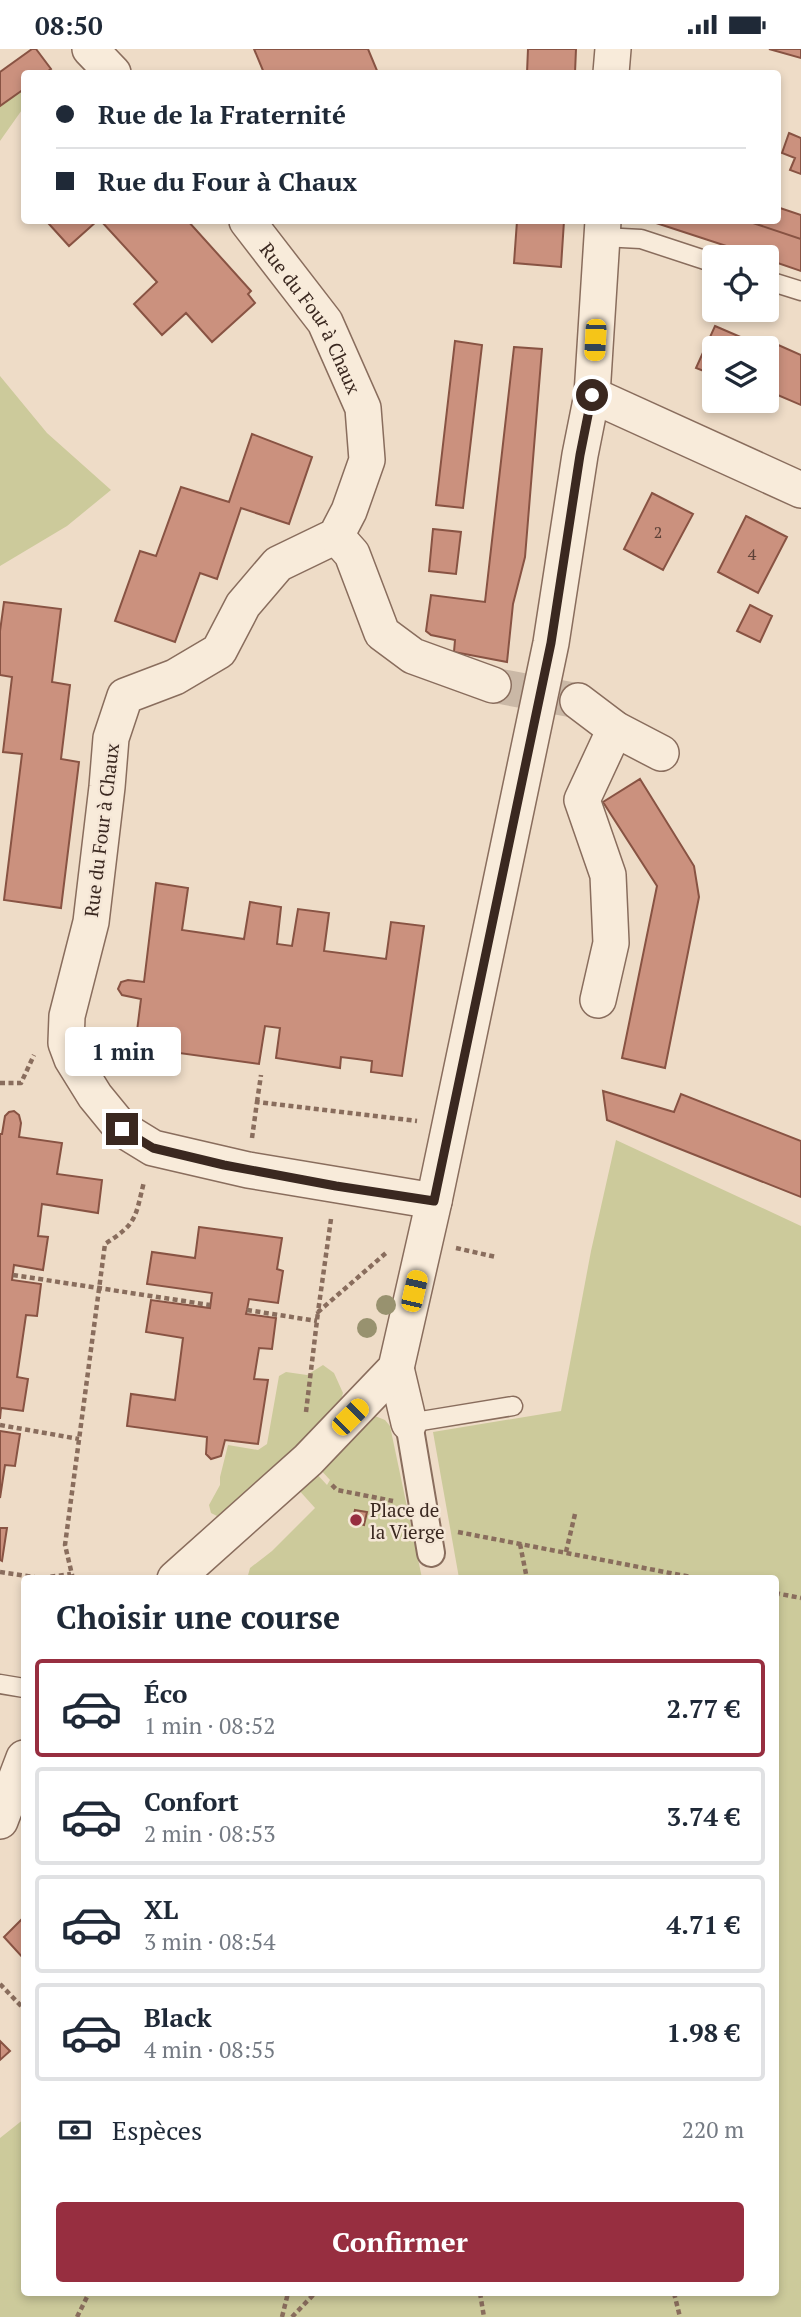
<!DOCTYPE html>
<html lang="fr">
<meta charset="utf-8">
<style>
:root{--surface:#fff;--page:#f6f6f7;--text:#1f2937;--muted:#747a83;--line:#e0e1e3;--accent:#972e40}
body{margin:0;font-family:"PT Serif",serif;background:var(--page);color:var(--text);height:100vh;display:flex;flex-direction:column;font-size:26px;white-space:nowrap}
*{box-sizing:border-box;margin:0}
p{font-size:23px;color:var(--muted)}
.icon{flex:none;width:38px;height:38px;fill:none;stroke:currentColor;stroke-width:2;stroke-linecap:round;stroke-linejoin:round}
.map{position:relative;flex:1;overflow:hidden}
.drawer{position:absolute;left:21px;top:1526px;width:758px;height:721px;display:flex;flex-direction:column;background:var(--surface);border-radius:7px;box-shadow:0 4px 10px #0003}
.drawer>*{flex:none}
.top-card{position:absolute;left:21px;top:21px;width:760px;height:154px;border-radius:7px;box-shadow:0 4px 10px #0003;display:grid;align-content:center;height:154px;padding:0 35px;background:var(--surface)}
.fabs{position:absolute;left:702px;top:196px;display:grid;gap:14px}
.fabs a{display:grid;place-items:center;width:77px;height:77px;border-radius:7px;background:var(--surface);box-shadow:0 4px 10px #0003;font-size:35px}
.end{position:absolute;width:32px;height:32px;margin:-16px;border:9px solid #3a2820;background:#fff;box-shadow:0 0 0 4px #fff}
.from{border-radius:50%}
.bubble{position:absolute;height:49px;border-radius:7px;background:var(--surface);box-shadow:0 4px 10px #0003;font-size:23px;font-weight:700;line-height:49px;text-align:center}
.car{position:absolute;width:21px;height:42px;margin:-21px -10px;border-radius:9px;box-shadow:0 0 5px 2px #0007;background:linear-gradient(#f5c518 24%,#345 0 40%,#f5c518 0 76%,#345 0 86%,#f5c518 0)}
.top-card b{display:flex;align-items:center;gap:24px;height:66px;font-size:26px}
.top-card b+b{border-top:2px solid var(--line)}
.top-card i{width:18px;height:18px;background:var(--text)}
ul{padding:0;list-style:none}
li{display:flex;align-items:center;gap:21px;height:98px;margin:0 14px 10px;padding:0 21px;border:4px solid var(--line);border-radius:7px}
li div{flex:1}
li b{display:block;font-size:26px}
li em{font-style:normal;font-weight:700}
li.active{border-color:var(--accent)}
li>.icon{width:63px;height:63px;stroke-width:1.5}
h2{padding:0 35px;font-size:32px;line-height:84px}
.pay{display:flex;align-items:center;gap:18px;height:77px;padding:0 35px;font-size:26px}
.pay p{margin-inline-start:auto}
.button{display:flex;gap:14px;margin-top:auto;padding:14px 35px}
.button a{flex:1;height:80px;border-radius:7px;background:var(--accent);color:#fff;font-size:28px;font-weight:700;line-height:80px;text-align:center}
.status{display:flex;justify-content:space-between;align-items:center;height:49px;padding:0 35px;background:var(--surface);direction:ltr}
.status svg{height:19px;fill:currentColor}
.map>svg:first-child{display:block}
.green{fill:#ccca9b}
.building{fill:#cb917e;stroke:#885343;stroke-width:2}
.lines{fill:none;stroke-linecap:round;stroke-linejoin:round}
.minor-tunnel{stroke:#cab8a6;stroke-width:35;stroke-dasharray:35 18;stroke-linecap:butt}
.service-casing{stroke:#896d5d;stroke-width:21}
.pedestrian-casing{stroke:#896d5d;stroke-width:30}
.minor-casing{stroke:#896d5d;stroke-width:38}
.path{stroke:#896d5d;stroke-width:4.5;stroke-dasharray:5 3.5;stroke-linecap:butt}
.service{stroke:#f8ebda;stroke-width:18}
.pedestrian{stroke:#f8ebda;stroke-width:26}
.minor{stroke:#f8ebda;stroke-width:35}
.tree{fill:#98926f}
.route{stroke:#3a2820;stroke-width:9}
.poi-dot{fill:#972e40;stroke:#f5e7d7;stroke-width:2.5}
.labels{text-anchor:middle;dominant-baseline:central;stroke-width:5;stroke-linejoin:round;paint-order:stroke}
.number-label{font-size:16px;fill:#5e4238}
.street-label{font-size:19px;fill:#3a2820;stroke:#f5e7d7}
.poi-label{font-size:19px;fill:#3a2820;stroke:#f5e7d7;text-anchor:start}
</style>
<div class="status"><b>08:50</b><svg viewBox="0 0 49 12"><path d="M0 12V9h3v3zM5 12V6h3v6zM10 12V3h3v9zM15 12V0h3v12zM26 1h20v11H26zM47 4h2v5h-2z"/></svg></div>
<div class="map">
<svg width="801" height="2268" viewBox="0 0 801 2268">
<rect width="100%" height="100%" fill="#eedcc7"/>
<path class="green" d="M 24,40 L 24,58 L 0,92 L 0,57 Z
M 0,327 L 47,384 L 111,441 L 67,477 L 0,517 Z
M 616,1091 L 801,1177 L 801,2268 L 0,2268 L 0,2089 L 24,2070 L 24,2244 L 775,2244 L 775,1530 L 459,1529 L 433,1383 L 561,1362 L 591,1202 Z
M 323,1316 L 334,1324 L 343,1344 L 336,1367 L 283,1409 L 223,1466 L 217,1467 L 211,1464 L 209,1456 L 220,1436 L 220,1428 L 228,1396 L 258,1401 L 267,1395 L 279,1327 L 286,1323 L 307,1326 Z
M 375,1367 L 385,1371 L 390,1377 L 422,1529 L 247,1530 L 250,1519 L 272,1502 L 315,1459 L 297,1439 L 315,1423 L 327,1436 L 330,1431 L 319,1419 L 369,1370 Z"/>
<path class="building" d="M 32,0 L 36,0 L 51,20 L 45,24 L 24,24 L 24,40 L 0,57 L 0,23 Z
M 254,0 L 368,0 L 378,24 L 264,24 Z
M 528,0 L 576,0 L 575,24 L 527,24 Z
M 769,0 L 801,0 L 801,9 Z
M 789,84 L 801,89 L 801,125 L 790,121 L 795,109 L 782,104 Z
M 777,158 L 801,166 L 801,190 L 747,172 L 777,172 Z
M 52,172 L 97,172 L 69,197 L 49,175 Z
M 101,172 L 188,172 L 251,242 L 248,245 L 255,254 L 212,293 L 186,264 L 162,286 L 134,255 L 157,233 Z
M 517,172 L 564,172 L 561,218 L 514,214 Z
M 650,172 L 747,172 L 801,190 L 801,222 L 766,210 L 766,208 L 760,208 Z
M 715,277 L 766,299 L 714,299 L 714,326 L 696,319 Z
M 455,292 L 482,296 L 463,459 L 436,456 Z
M 776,295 L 801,306 L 801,356 L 766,341 L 766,317 Z
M 514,298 L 542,300 L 525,508 L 513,555 L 507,613 L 454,603 L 455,591 L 431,586 L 426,582 L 431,546 L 485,553 Z
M 252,385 L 312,408 L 289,475 L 241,459 L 217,530 L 200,524 L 175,593 L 115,572 L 140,502 L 156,507 L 181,438 L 229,453 Z
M 652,444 L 693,465 L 663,521 L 624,500 Z
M 746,467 L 787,488 L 758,544 L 718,523 Z
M 433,480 L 461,483 L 456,525 L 429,522 Z
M 4,553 L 61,560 L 52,633 L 70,636 L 61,710 L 79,713 L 61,859 L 4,851 L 22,705 L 3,703 L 12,628 L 0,626 L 0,582 Z
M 750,556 L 772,567 L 760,593 L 737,582 Z
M 640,730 L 694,817 L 699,848 L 665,1019 L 622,1009 L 657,837 L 603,753 Z
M 156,834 L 188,839 L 182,881 L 244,890 L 250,853 L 281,858 L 277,895 L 292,897 L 298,860 L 329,864 L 324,902 L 386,910 L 391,873 L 424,877 L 402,1027 L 371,1023 L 372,1012 L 357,1010 L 341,1008 L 340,1019 L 276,1009 L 280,979 L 265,977 L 259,1015 L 135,998 L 141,950 L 122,946 L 118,940 L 121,933 L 128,931 L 144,933 Z
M 603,1042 L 674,1063 L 681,1045 L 801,1092 L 801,1148 L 607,1071 Z
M 14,1062 L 19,1066 L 21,1074 L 19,1088 L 62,1094 L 57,1125 L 102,1131 L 98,1164 L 42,1155 L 38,1187 L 48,1188 L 43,1221 L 14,1216 L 12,1231 L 41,1235 L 37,1267 L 26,1266 L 17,1328 L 28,1330 L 23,1362 L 1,1359 L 0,1370 L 0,1085 L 2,1085 L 5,1067 L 9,1063 Z
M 199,1178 L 282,1189 L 277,1220 L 283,1222 L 278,1254 L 249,1250 L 247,1261 L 246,1265 L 276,1269 L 272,1300 L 259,1299 L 254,1330 L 268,1331 L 258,1395 L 225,1391 L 221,1407 L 211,1410 L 206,1405 L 207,1388 L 127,1377 L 131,1345 L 175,1351 L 183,1289 L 146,1283 L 151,1251 L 210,1259 L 212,1244 L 147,1235 L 152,1203 L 195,1209 Z
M 0,1382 L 20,1385 L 15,1417 L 5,1416 L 0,1449 Z
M 355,1461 L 367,1463 L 364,1476 L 352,1473 Z
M 0,1479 L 7,1479 L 2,1512 L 0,1511 Z
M 24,1868 L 24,1910 L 4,1888 Z
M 0,1992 L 10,2002 L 0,2011 Z"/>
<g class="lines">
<path class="minor-tunnel" d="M 493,636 L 578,652"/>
<g class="service-casing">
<path id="service" d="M 602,188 L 641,190 L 714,214
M 766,231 L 801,242
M 409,1374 L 513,1357
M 0,1635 L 24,1639"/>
</g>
<g class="pedestrian-casing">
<path id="pedestrian" d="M 409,1374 L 431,1504"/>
</g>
<g class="minor-casing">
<g id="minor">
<path d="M 90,0 L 113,24"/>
<path d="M 611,24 L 613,0"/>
<path id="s1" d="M 247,172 L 325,273 L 363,359 L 367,411 L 349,462 L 336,487 L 278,515 L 243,556 L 219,602 L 175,628 L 125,647 L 111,689 L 107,738 L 91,873 L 67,967 L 66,994 L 72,1010 L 95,1047 L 122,1080 L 153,1099 L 248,1121 L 434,1152"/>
<path d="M 592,346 L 801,441"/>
<path d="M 336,487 L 352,505 L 382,584 L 413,607 L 493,636"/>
<path d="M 578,652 L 615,680 L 661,704"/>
<path d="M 598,951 L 611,894 L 608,826 L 582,751 L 615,680"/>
<path d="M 396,1319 L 409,1374"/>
<path d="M 175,1530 L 308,1411 L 396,1319 L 434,1152 L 551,594 L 580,406 L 592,346 L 603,172"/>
<path d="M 0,1772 L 24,1709"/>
</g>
</g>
<path class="path" d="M 0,1034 L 21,1034 L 34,1006
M 257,1053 L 261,1026
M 252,1089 L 257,1053 L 417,1072
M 331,1170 L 318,1263 L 386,1204
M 456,1199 L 496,1208
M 13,1226 L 210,1256
M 247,1261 L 317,1272
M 306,1363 L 318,1263
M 0,1376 L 79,1390
M 332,1436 L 337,1441 L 393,1452
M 458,1483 L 701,1530
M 520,1495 L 527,1530
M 566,1503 L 575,1465
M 0,1523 L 41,1529 L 71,1525
M 73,1530 L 65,1496 L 105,1195 C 138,1174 135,1168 144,1133
M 775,1544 L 801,1549
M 0,1935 L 24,1960
M 480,2244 L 484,2268
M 674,2244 L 680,2268
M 77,2268 L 89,2244
M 282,2268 L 288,2244
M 292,2268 L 315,2244"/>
<use href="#service" class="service"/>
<use href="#pedestrian" class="pedestrian"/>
<use href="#minor" class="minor"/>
</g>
<g class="tree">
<circle cx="386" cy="1256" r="10"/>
<circle cx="367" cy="1279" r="10"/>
</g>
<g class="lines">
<path class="route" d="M 122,1080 L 153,1099 L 224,1116 L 336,1137 L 434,1152 L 551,594 L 580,406 L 592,346"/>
</g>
<circle class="poi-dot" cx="356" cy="1471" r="7"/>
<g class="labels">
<g class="number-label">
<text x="658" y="483">2</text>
<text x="752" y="505">4</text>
</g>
<g class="street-label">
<text stroke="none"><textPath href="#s1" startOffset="117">Rue du Four à Chaux</textPath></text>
<text transform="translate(101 781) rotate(-83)">Rue du Four à Chaux</text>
</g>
<g class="poi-label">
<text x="370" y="1460">Place de<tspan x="370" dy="22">la Vierge</tspan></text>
</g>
</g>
</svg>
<div class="fabs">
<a><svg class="icon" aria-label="locate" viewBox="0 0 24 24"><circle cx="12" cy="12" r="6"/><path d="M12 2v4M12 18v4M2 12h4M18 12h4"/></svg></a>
<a><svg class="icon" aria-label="layers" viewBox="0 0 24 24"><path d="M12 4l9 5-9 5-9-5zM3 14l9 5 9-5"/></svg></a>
</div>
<i class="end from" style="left:592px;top:346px"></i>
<i class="end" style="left:122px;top:1080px"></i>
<div class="bubble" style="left:65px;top:978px;width:116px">1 min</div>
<i class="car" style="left:595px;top:291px;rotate:183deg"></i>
<i class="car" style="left:414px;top:1242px;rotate:13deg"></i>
<i class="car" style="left:350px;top:1368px;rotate:45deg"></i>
<div class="top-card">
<b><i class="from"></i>Rue de la Fraternité</b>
<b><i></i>Rue du Four à Chaux</b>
</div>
<section class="drawer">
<h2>Choisir une course</h2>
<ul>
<li class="active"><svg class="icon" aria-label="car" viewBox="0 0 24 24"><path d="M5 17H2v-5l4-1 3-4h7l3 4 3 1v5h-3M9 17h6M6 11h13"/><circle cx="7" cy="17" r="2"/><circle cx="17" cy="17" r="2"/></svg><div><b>Éco</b><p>1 min · 08:52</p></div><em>2.77 €</em></li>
<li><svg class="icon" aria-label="car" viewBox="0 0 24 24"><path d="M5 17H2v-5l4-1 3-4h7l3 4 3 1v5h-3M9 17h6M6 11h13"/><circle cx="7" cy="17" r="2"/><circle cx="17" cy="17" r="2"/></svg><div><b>Confort</b><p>2 min · 08:53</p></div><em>3.74 €</em></li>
<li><svg class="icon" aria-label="car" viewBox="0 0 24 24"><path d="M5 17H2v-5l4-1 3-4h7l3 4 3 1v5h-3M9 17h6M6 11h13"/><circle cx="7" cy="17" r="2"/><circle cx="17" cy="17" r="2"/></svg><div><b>XL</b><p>3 min · 08:54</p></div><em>4.71 €</em></li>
<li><svg class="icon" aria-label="car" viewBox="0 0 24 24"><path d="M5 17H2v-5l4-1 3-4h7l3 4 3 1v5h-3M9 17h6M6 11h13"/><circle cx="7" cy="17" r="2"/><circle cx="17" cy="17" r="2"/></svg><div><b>Black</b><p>4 min · 08:55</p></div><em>1.98 €</em></li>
</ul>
<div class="pay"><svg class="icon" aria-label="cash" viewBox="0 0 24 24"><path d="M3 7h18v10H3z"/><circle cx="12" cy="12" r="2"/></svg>Espèces<p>220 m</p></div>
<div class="button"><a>Confirmer</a></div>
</section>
</div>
